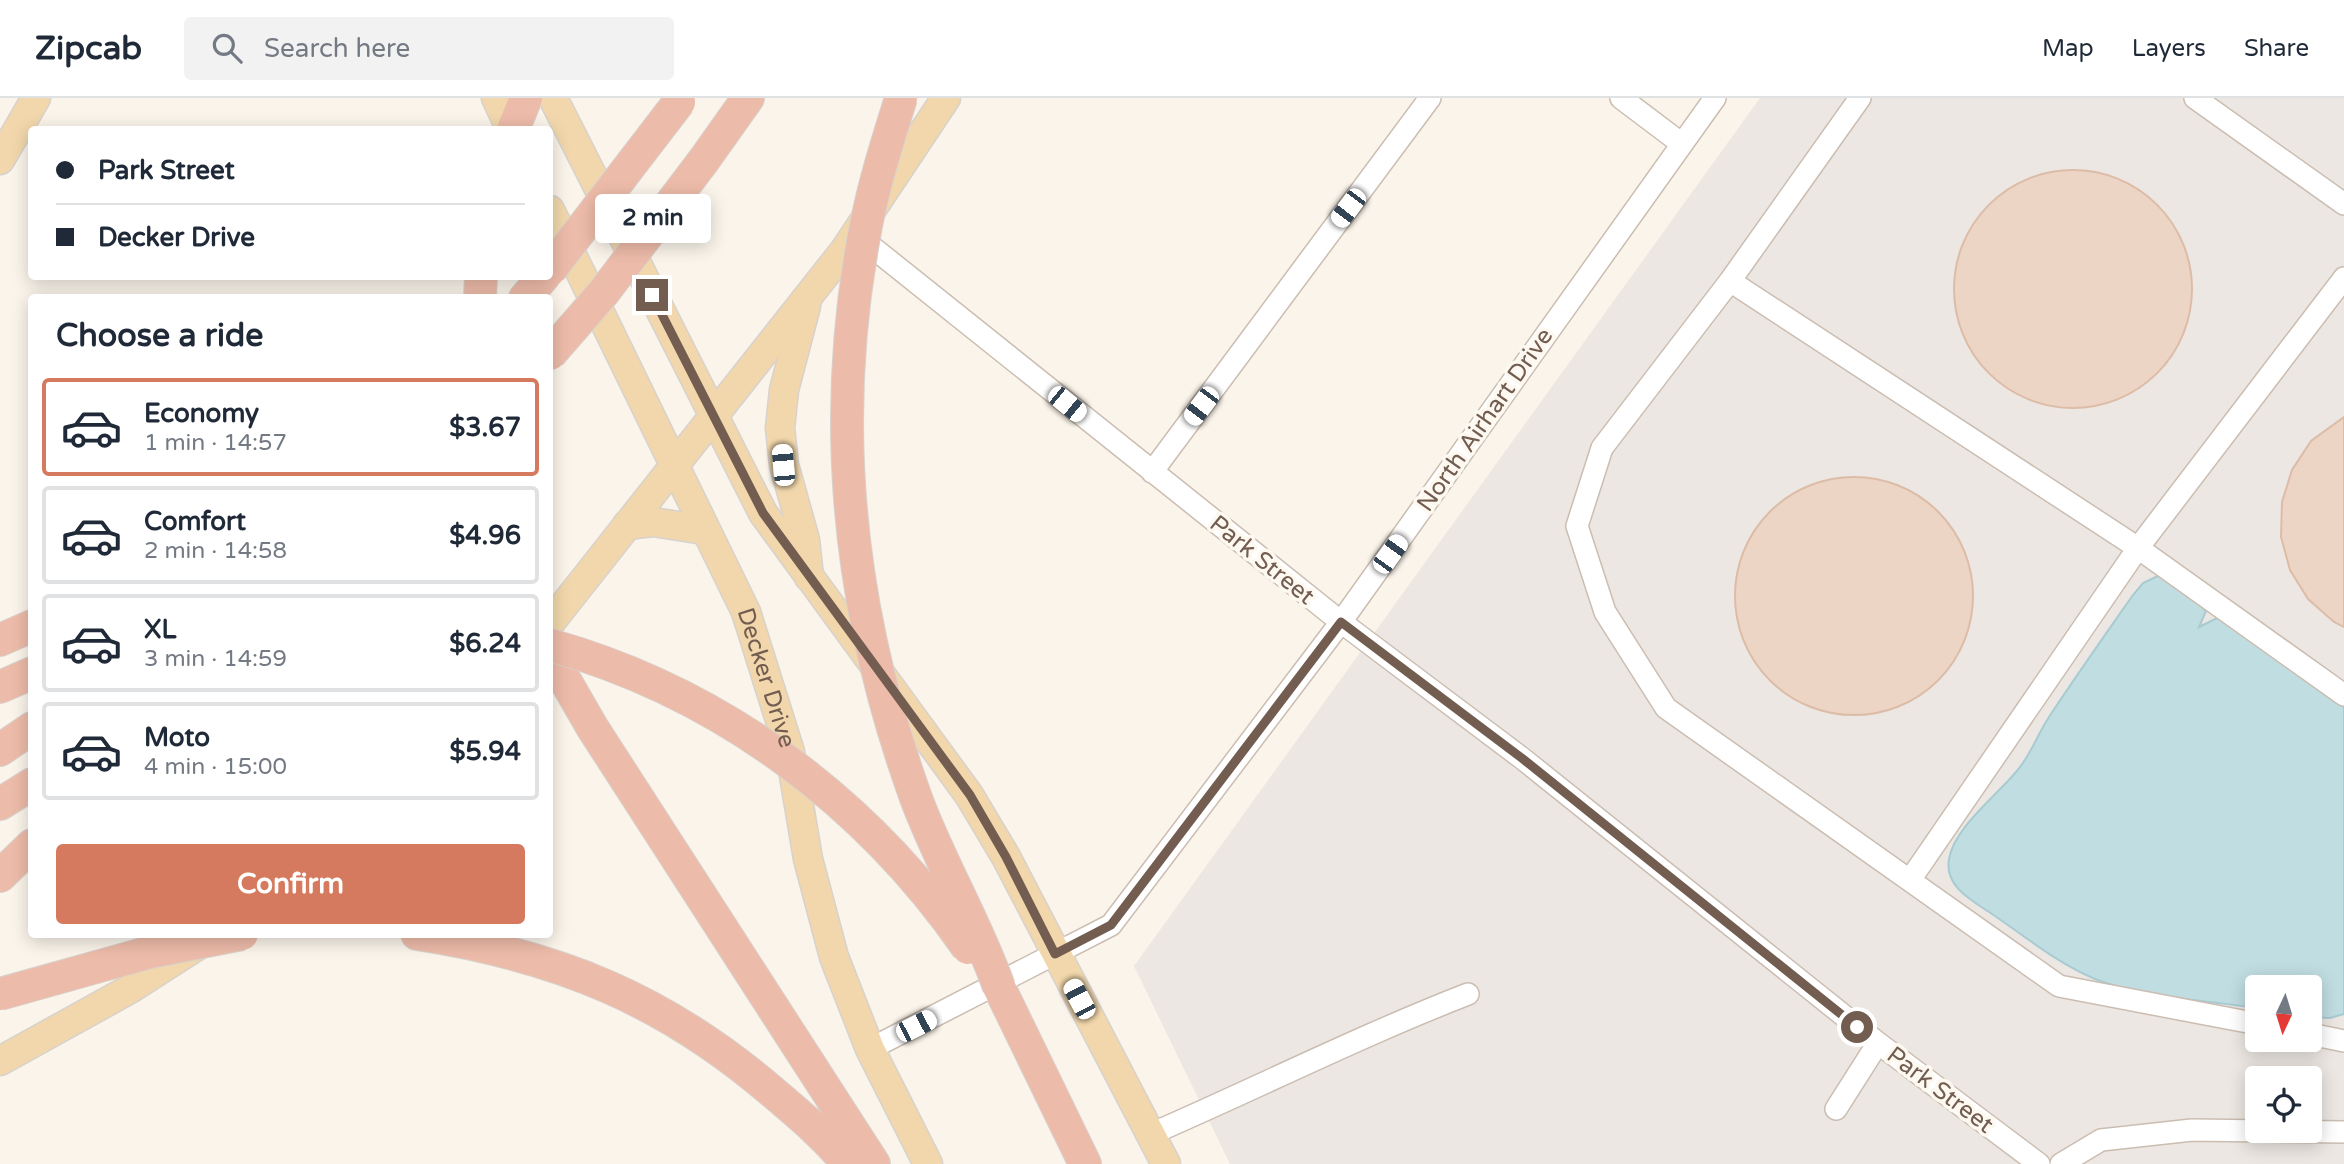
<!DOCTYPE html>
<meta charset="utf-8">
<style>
:root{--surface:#fff;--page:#f2f2f3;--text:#1f2937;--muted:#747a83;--line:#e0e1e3;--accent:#d57a5e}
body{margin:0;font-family:"Varela Round",sans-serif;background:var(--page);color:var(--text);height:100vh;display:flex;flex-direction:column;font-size:26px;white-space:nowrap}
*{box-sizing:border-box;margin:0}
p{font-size:23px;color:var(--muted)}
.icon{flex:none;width:38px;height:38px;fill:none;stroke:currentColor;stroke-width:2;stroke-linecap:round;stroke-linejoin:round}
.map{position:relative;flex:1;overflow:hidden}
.drawer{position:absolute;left:28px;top:196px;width:525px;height:644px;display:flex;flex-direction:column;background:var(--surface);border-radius:7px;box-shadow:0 4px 18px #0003}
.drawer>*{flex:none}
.banner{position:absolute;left:28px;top:28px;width:525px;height:154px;border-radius:7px;box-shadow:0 4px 18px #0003;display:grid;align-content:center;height:154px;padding:0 28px;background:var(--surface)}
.needle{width:46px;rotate:184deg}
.tools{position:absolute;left:2245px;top:877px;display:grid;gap:14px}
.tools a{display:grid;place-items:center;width:77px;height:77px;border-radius:7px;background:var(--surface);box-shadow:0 4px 18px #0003;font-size:35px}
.end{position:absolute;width:32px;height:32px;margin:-16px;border:9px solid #725d50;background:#fff;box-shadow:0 0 0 4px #fff}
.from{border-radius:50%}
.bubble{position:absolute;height:49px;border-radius:7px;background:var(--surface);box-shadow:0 4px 18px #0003;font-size:23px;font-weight:700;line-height:49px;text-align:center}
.car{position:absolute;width:21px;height:42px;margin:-21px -10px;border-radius:9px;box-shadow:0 0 5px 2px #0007;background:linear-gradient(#fff 24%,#345 0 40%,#fff 0 76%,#345 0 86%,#fff 0)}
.banner b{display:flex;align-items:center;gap:24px;height:66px;font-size:26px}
.banner b+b{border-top:2px solid var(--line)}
.banner i{width:18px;height:18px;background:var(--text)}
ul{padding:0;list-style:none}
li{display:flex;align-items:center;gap:21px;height:98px;margin:0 14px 10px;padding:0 14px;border:4px solid var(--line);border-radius:7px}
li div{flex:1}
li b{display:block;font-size:26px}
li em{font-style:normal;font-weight:700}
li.current{border-color:var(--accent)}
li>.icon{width:63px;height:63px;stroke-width:1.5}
h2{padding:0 28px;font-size:32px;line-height:84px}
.action{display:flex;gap:14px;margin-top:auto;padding:14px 28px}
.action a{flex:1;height:80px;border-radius:7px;background:var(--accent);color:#fff;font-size:28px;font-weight:700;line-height:80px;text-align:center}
header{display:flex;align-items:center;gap:42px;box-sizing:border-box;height:98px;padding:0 35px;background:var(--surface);border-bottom:2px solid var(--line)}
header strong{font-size:33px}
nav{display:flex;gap:38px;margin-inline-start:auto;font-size:24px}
.search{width:490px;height:63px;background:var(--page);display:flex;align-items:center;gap:18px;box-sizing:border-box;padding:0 24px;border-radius:7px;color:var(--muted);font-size:26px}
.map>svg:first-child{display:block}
.industrial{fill:#ece7e2;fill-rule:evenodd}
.water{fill:#c0dde2;stroke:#a8cbd2;stroke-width:2}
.building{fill:#ecd5c5;stroke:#ddbca7;stroke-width:2}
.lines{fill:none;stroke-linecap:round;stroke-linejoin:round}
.minor-casing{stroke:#cbbdb1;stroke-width:24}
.major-casing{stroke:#d8d2ce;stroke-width:31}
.highway-casing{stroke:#d8d2ce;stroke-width:34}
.minor{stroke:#fff;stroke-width:21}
.major{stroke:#f1d7ab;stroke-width:28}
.highway{stroke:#edbba9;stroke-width:32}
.highway-bridge-casing{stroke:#d8d2ce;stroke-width:34;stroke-linecap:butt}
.highway-bridge{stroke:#edbba9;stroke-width:32}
.route{stroke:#725d50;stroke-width:9}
.labels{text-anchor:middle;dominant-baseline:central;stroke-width:7;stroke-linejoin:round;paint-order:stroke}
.street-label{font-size:24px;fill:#725d50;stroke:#fdf8f0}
</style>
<header>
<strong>Zipcab</strong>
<div class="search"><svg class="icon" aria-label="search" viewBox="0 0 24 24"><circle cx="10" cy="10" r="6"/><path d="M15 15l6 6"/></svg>Search here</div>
<nav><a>Map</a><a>Layers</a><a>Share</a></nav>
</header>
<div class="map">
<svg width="2344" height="1066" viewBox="0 0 2344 1066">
<rect width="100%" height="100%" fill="#faf4ea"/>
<path class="industrial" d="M 1760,0 L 2344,0 L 2344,1066 L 1230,1066 L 1134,868 ZM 2258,889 L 2310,889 L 2310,942 L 2258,942 ZM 2258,980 L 2310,980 L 2310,1032 L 2258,1032 Z"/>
<path class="water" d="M 2160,477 L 2190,497 L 2206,513 L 2199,529 L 2217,520 L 2227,522 L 2344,603 L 2344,916 L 2330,920 L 2310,919 L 2310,889 L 2258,889 L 2257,910 C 2210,903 2139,899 2095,881 C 2057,865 2026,839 1992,816 C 1973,803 1944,789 1949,761 C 1954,730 1997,697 2016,674 C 2031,657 2037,637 2049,619 C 2076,578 2105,537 2133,497 L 2143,485 Z"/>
<path class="building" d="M1954 191a119 119 0 1 1 238 0a119 119 0 1 1-238 0Z
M 2344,319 L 2344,529 L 2334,524 L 2308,501 L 2290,472 L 2281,439 L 2282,404 L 2292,372 L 2311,343 Z
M1735 498a119 119 0 1 1 238 0a119 119 0 1 1-238 0Z"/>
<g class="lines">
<g class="minor-casing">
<path id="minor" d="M 1621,0 L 1682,46
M 1860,0 L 1730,183 L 1602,350 L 1577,428 L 1605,514 L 1666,610 L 2059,888 L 2258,926
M 2195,0 L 2344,106
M 857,137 L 1341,524 L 1523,661 L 1878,945 L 2039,1066
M 1730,183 L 2138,450 L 2344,597
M 1152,374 L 1430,0
M 1910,782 L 2138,450 L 2344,180
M 2310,936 L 2344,943
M 870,951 L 1111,827 L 1341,524 L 1715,0
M 1836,1011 L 1878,945
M 1151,1036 C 1257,990 1360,938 1468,896
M 2061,1066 L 2101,1042 L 2192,1032 L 2344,1034"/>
</g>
<g class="major-casing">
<g id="major">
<path d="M 496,0 L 511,32"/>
<path d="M 553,0 L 763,415 L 969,697 L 1006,759 L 1166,1066"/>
<path d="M 0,62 L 36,0"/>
<path id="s1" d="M 550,112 L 746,514 L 790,654 L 808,761 L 834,859 L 870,951 L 928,1066"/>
<path d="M 806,208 L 784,292 L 780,330 L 784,367 L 805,442 L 809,479"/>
<path d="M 627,427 L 653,424 L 704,432"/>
<path d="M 550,525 L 844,153 L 946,0"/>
<path d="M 0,963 L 130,891 L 200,846"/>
</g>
</g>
<g class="highway-casing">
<path id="highway" d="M 513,32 L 526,0
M 704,62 L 748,0
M 480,200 L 481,178
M 525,200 L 544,178
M 0,542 L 32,528
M 550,556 L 592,629 L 874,1066
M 0,589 L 32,575
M 0,652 L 32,630
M 0,706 L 32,686
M 0,778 L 32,747
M 417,836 C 559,858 666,902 775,996 C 801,1018 827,1040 848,1066
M 999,889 L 1085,1066"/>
</g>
<use href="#minor" class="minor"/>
<use href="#major" class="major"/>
<use href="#highway" class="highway"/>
<g class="highway-bridge-casing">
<path id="highway-bridge" d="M 901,0 C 888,42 874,85 866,128 C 828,322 849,515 916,700 C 940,765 976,824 999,889
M 550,172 L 679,4
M 550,256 L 604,194 L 704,62
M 550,547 C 721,595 867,704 968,850
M 0,896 L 150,854 L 242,836"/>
</g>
<use href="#highway-bridge" class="highway-bridge"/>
</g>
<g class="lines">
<path class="route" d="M 652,197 L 763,415 L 970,697 L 1006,759 L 1055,856 L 1111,827 L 1341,524 L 1523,661 L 1857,929"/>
</g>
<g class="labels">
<g class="street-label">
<text transform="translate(1485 322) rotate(-55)">North Airhart Drive</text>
<text transform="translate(1262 462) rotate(39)">Park Street</text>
<text stroke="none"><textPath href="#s1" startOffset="516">Decker Drive</textPath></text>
<text transform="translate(1940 992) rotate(37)">Park Street</text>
</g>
</g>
</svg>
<div class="tools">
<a><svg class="needle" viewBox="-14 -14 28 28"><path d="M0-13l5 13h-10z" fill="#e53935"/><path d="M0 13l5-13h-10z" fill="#747a83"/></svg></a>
<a><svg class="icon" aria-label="locate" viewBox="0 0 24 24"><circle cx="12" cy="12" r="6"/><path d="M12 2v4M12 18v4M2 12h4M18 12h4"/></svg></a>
</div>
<i class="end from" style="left:1857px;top:929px"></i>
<i class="end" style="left:652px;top:197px"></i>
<div class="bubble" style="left:595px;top:96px;width:116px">2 min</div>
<i class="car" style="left:1348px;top:110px;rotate:217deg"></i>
<i class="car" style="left:1067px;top:306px;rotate:129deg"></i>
<i class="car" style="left:1201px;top:308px;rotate:217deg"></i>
<i class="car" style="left:783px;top:367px;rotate:355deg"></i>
<i class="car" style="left:1390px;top:456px;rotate:36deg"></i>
<i class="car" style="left:1079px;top:901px;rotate:332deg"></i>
<i class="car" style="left:916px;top:928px;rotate:63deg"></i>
<div class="banner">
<b><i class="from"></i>Park Street</b>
<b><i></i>Decker Drive</b>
</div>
<section class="drawer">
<h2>Choose a ride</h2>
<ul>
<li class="current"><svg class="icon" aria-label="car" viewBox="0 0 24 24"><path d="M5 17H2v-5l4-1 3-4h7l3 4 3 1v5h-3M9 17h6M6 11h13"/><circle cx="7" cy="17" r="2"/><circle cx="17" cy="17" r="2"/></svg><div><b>Economy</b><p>1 min · 14:57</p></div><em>$3.67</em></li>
<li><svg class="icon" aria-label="car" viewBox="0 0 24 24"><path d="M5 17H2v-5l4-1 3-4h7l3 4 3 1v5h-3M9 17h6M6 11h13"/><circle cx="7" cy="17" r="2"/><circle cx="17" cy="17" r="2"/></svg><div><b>Comfort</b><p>2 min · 14:58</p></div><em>$4.96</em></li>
<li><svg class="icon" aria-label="car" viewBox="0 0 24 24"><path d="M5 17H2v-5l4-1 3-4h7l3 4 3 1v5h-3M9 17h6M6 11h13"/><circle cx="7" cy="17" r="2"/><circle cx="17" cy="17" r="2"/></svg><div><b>XL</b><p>3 min · 14:59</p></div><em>$6.24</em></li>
<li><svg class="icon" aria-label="car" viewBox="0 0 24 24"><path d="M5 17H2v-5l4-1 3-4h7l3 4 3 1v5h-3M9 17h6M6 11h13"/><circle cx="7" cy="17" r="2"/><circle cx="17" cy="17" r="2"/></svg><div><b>Moto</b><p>4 min · 15:00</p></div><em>$5.94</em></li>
</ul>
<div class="action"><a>Confirm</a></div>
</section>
</div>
